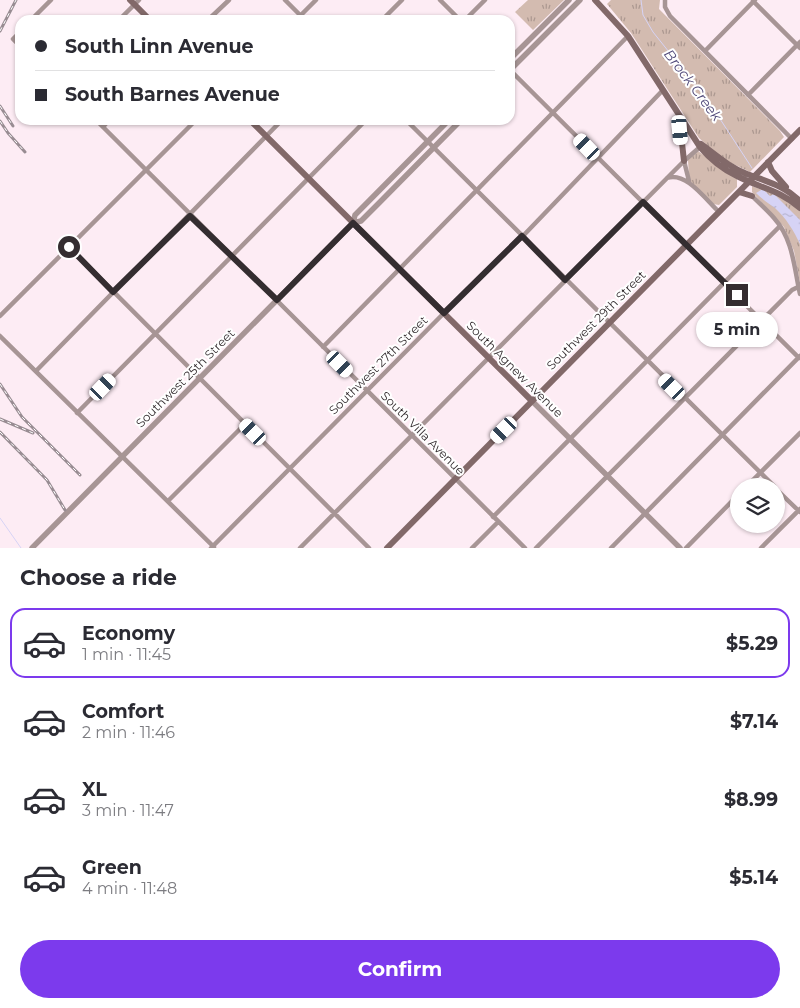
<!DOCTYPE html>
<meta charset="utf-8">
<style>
:root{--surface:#fff;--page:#f7f7f7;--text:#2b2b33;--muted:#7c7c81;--line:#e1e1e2;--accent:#7c3aed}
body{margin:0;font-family:Montserrat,sans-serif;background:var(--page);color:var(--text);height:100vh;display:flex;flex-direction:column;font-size:19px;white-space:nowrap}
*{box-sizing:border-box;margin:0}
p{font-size:16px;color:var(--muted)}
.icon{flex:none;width:28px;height:28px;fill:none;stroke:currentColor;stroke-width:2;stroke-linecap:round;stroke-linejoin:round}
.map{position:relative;height:548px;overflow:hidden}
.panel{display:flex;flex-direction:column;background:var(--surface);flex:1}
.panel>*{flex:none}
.guide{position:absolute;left:15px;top:15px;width:500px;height:110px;border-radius:15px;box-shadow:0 1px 4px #0004;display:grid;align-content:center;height:110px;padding:0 20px;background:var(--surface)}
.buttons{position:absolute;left:730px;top:478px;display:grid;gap:10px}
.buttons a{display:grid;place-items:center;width:55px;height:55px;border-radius:50%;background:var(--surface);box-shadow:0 1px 4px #0004;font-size:25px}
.end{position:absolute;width:22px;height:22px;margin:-11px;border:6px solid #342d30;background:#fff;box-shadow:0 0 0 2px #fff}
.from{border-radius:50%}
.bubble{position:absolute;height:35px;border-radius:18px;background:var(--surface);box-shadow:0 1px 4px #0004;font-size:16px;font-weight:700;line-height:35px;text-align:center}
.car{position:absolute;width:15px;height:30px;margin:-15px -8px;border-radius:6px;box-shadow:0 0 4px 1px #0007;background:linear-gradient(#fff 24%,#345 0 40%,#fff 0 76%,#345 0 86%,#fff 0)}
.guide b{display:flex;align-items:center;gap:18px;height:48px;font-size:19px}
.guide b+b{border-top:1px solid var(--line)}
.guide i{width:12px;height:12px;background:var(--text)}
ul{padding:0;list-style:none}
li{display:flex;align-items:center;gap:15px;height:70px;margin:0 10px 8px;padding:0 10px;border:2px solid transparent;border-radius:15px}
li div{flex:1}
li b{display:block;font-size:19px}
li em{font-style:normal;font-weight:700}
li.on{border-color:var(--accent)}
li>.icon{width:45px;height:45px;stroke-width:1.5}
h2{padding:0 20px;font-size:22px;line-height:60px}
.button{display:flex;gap:10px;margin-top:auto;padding:10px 20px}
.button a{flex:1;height:58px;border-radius:30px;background:var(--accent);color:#fff;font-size:20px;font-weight:700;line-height:58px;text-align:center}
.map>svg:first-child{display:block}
.grass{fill:url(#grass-tufts)}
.water{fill:url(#water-ripples)}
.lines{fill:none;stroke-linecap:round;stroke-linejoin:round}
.stream{stroke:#d6d3f5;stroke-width:1}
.minor{stroke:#a79595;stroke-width:4.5}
.tertiary{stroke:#a79595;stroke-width:5.5}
.secondary{stroke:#826969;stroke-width:6}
.rail-casing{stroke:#988c92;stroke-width:3}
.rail{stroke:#fff;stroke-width:1;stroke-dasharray:4;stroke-linecap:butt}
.route{stroke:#342d30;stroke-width:6}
.labels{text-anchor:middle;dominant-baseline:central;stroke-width:4;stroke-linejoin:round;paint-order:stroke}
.street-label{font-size:12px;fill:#342d30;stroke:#fff}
.water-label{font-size:14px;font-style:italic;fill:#514a7a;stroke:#fff}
</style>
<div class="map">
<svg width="800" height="548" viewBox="0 0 800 548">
<defs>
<pattern id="grass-tufts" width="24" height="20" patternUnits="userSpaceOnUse" patternTransform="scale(1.25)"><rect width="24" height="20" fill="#d3bbb0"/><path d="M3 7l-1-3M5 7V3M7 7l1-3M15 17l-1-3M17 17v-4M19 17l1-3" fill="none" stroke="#ac9890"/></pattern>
<pattern id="water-ripples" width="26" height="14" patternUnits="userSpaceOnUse" patternTransform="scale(1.25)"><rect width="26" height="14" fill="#d6d3f5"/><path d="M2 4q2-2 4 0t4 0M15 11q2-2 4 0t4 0" fill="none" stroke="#b8b5d2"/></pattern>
</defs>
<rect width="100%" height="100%" fill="#fdecf4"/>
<path class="grass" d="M 528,0 L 564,0 L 533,30 L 515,12 Z
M 611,0 L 660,0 L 659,9 L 780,131 L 784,137 L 750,172 L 723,159 L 699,138 L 631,33 L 607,4 Z
M 698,151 L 737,179 L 737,187 L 719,205 L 713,204 L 691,182 L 689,177 L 688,160 Z
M 752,186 L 783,198 L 800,211 L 800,283 L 794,251 L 784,227 L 752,192 Z"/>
<path class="water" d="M 763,189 L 770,196 L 774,194 L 800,220 L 800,244 C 794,231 786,218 775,208 C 768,203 762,199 756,193 Z"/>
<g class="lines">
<path class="stream" d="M 641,0 L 643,15 L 653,32 L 709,102 L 752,168
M 0,518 L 21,548"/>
<path class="minor" d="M 285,0 L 305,20
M 440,0 L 460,20
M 665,0 L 665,7 L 670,16 L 792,139
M 753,1 L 800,48
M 31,20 L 51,0
M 119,20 L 139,0
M 208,20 L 229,0
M 296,20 L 316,0
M 382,20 L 402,0
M 465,20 L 485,0
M 20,32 L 13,39 L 20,46
M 705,51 L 755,0
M 510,70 L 799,358
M 748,95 L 800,42
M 96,120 L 525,548
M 406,120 L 774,486
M 103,127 L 109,120
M 684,161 L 689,181
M 667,178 C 686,171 706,200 719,212
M 752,196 C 759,203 767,210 774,218 C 793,239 794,267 800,294
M 69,247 L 369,548
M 0,316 L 196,120
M 0,336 L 214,547
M 323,347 L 628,36
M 36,371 L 282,120
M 77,413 L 366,120
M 747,486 L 800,433
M 776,489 L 800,512
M 168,501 L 245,424
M 493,517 L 780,226
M 211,548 L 444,313 L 522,237 L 663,90
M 300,548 L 684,161 L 700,147
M 472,548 L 498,522
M 536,548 L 792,290 L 798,287
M 611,548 L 800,356
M 686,548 L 739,494
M 761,548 L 800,509"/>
<path class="tertiary" d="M 510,59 L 569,0
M 510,70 L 580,0
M 353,223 L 355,215 L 449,120
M 532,401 L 680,548
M 32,548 L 353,223 L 361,221 L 380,202 L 461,120"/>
<path class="secondary" d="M 130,0 L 150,20
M 595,0 L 628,36 L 700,147 C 711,160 722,169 737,176 C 760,188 780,190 800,208
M 679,116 L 684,161
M 250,120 L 532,401
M 701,144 C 716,155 729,167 747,174 C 768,182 783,185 800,201
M 768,162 L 772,171 L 786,187
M 739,192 L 752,196
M 387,548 L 800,130"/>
<g class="rail-casing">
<path id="rail" d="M 0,31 L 16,0
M 0,106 L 13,126
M 0,121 L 8,133 L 25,152
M 0,384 L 22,417 L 80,475
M 0,419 L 33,433
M 0,432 L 47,480 L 65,510"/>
</g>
<use href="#rail" class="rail"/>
</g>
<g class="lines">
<path class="route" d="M 69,247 L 113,292 L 190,216 L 277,300 L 353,223 L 444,313 L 522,236 L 565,280 L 643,202 L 737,295"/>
</g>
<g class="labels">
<g class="street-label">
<text transform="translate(596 320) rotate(-45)">Southwest 29th Street</text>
<text transform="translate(378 365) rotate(-45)">Southwest 27th Street</text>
<text transform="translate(515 369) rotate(45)">South Agnew Avenue</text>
<text transform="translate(185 378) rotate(-45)">Southwest 25th Street</text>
<text transform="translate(423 433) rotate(45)">South Villa Avenue</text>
</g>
<g class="water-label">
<text transform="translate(693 85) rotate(53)">Brock Creek</text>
</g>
</g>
</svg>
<div class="buttons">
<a><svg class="icon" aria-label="layers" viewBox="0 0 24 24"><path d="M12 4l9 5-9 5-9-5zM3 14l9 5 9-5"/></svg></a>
</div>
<i class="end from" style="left:69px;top:247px"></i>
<i class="end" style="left:737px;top:295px"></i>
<div class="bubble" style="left:696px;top:312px;width:82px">5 min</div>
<i class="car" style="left:680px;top:130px;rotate:175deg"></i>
<i class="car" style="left:587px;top:147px;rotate:316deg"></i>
<i class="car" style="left:340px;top:364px;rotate:135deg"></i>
<i class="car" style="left:103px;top:387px;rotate:44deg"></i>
<i class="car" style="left:672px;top:387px;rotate:315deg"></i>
<i class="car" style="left:504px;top:430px;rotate:225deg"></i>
<i class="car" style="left:253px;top:432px;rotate:315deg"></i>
<div class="guide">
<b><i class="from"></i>South Linn Avenue</b>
<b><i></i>South Barnes Avenue</b>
</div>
</div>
<section class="panel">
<h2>Choose a ride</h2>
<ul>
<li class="on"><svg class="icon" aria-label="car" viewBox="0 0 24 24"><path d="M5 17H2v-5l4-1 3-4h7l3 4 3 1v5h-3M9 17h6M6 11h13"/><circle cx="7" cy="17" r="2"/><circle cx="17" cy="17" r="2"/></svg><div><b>Economy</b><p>1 min · 11:45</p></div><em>$5.29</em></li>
<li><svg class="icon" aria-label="car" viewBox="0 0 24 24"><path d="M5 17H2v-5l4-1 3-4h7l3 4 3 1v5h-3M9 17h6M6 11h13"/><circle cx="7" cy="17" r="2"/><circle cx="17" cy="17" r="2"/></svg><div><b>Comfort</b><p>2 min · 11:46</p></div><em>$7.14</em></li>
<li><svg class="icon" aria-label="car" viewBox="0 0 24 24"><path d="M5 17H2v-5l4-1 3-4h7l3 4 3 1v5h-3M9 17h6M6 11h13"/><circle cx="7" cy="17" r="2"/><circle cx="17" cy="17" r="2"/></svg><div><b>XL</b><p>3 min · 11:47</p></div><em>$8.99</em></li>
<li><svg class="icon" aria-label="car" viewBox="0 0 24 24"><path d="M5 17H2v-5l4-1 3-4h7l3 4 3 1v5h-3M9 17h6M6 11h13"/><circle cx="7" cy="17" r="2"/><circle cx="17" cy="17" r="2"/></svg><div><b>Green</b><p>4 min · 11:48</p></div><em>$5.14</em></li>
</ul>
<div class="button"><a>Confirm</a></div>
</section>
